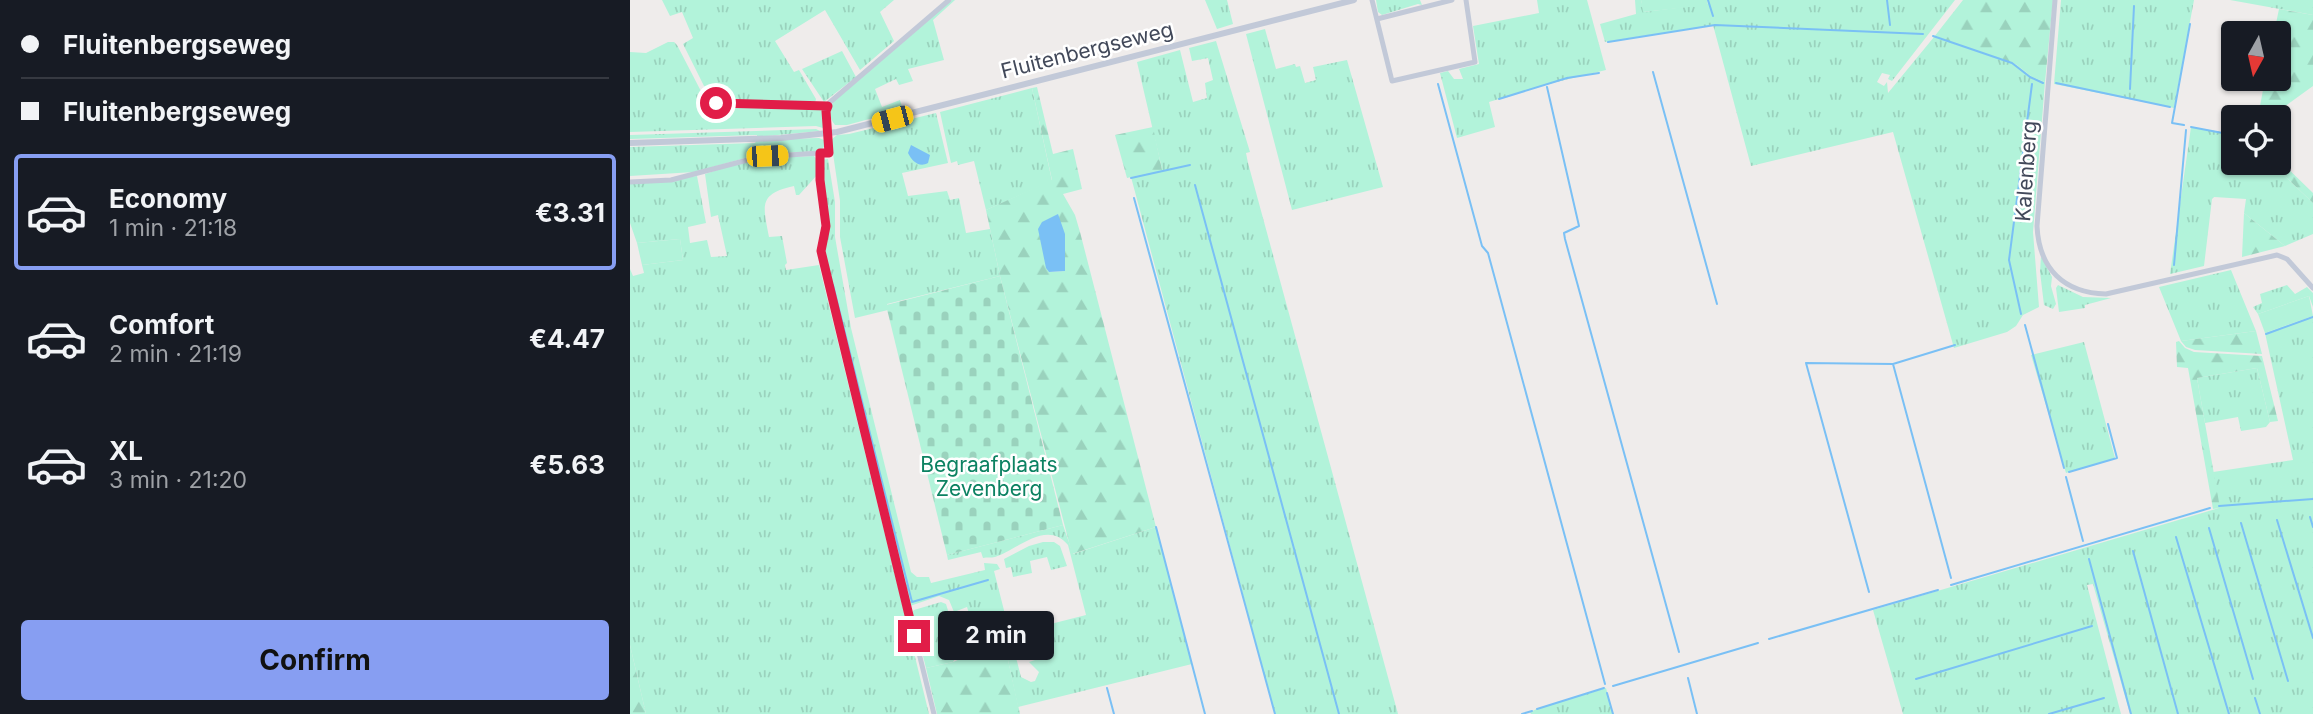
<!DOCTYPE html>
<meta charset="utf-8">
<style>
:root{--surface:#171b24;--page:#242831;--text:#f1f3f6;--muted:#9ea1a6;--line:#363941;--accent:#879ef2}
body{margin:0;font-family:Inter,sans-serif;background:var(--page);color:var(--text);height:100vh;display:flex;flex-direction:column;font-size:26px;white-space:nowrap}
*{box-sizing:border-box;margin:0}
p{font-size:23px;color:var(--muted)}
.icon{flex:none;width:38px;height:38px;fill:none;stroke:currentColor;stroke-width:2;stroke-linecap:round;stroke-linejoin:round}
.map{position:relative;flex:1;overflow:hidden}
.panel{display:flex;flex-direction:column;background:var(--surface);width:630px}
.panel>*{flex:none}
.top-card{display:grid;align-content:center;height:154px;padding:0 21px;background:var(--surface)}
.needle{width:46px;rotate:188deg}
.buttons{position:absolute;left:1591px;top:21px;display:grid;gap:14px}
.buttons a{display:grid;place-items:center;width:70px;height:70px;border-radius:7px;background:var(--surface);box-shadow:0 2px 5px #0004;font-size:35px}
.end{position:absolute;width:32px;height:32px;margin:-16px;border:9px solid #e11d48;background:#fff;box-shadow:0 0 0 4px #fff}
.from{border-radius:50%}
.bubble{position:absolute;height:49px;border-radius:7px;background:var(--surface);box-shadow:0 2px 5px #0004;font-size:23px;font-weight:700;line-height:49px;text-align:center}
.car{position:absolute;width:21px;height:42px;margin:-21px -10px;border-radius:9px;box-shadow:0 0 5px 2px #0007;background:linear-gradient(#f5c518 24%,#345 0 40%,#f5c518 0 76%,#345 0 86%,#f5c518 0)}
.top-card b{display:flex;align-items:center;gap:24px;height:66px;font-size:26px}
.top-card b+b{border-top:2px solid var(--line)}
.top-card i{width:18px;height:18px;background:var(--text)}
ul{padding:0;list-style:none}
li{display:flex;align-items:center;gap:21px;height:116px;margin:0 14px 10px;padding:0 7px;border:4px solid transparent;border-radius:7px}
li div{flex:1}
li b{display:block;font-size:26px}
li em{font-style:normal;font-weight:700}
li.selected{border-color:var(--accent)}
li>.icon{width:63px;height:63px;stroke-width:1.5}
.primary-button{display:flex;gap:14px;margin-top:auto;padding:14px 21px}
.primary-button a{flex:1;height:80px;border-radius:7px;background:var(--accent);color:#111;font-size:28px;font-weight:700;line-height:80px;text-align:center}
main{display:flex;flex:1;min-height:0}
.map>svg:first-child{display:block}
.grass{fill:url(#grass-tufts)}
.forest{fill:url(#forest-firs);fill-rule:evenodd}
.cemetery{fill:url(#cemetery-stones)}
.garden{fill:#b2f3da}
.water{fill:#7ac0f5}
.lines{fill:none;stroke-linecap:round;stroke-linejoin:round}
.stream{stroke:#7ac0f5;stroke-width:2}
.minor{stroke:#c2c9d8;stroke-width:5}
.tertiary{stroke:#c2c9d8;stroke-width:6}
.route{stroke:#e11d48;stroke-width:9}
.labels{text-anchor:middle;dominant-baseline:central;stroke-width:5;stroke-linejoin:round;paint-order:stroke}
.street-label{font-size:21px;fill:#42495a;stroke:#fff}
.park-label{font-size:21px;fill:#0c8262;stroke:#fff}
</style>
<main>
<section class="panel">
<div class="top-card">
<b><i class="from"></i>Fluitenbergseweg</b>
<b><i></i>Fluitenbergseweg</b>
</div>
<ul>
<li class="selected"><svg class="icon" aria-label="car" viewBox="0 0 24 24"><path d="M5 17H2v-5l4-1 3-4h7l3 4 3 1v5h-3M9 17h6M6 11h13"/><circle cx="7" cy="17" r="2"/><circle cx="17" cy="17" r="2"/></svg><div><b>Economy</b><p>1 min · 21:18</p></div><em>€3.31</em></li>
<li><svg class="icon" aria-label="car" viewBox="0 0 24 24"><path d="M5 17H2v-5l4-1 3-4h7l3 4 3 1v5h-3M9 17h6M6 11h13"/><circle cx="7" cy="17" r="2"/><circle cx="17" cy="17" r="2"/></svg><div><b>Comfort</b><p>2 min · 21:19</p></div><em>€4.47</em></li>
<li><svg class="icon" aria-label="car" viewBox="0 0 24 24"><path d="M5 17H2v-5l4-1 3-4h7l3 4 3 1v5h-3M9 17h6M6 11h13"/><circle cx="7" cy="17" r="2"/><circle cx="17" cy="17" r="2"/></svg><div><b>XL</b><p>3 min · 21:20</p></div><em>€5.63</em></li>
</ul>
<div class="primary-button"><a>Confirm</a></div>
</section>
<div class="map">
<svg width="1683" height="714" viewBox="0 0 1683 714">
<defs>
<pattern id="grass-tufts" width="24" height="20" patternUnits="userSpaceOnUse" patternTransform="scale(1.75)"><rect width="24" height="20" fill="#b2f3da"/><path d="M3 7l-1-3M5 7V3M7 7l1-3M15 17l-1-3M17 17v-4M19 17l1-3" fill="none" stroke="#9ad2bd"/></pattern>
<pattern id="forest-firs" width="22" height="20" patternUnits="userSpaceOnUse" patternTransform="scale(1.75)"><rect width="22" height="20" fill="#b2f3da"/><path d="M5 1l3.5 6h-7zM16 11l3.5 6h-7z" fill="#9ad2bd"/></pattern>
<pattern id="cemetery-stones" width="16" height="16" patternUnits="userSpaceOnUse" patternTransform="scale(1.75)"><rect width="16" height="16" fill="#b2f3da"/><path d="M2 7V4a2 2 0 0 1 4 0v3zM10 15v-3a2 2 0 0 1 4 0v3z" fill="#9ad2bd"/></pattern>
</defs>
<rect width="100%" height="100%" fill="#efeceb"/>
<path class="grass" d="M 32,0 L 264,0 L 250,12 L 264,41 L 230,70 L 195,10 L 145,41 L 164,72 L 169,70 L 186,99 L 185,103 L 81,100 L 53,44 L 63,38 L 52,12 L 40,16 Z
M 322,0 L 325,0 L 303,20 L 314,60 L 278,69 L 283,81 L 269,85 L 266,79 L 245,89 L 252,107 L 270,100 L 273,110 L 217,125 L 205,125 C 199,117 198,110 204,101 Z
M 575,0 L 597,0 L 603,24 L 587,29 Z
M 746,0 L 790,0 L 792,5 L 788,4 L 752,15 L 748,12 Z
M 907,0 L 957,0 L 976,70 L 918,84 L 859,102 L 865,127 L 827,138 L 810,73 L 818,71 L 824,79 L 833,79 L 829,69 L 849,64 L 843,26 L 909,13 Z
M 1005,0 L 1011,0 L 1014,12 L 1078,4 L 1077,0 L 1325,0 L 1262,81 L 1258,79 L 1260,75 L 1252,73 L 1247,82 L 1254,86 L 1257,82 L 1258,93 L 1304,37 L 1387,65 L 1402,77 L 1415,82 L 1403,232 L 1409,307 L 1393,315 L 1386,326 L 1377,332 L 1324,348 L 1263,132 L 1121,166 L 1083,25 L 975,42 L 970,24 L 1006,14 Z
M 1431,0 L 1564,0 L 1544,108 L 1424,84 Z
M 1600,0 L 1683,0 L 1683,15 Z
M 635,29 L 646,69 L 665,64 L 666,67 L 670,66 L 675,83 L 686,80 L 683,67 L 717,60 L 753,187 L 662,210 L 616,34 Z
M 586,41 L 620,152 L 616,153 L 618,163 L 768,714 L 645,714 L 501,177 L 532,169 L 507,62 L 550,50 L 563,102 L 577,98 L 575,83 L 583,80 L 578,58 L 562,61 L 559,48 Z
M 38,42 L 44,42 L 47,45 L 74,97 L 73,100 L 190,107 L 194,112 L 193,128 L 186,126 L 0,132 L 0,52 L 16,53 Z
M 212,51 L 226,77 L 194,102 L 172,69 Z
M 402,88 L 422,181 L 356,210 L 344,161 L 328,165 L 327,161 L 321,163 L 310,112 Z
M 306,113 L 318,163 L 272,173 L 278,196 L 317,191 L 320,200 L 329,198 L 336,233 L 360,229 L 370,276 L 257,304 L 258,310 L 225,318 L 210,237 L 210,201 L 201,140 L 207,135 L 219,134 Z
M 1561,127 L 1603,134 L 1603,163 L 1641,163 L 1683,203 L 1683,234 L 1655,246 L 1614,213 L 1616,199 L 1584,197 L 1582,199 L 1574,266 L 1540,274 Z
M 186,129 L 190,131 L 127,137 L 127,135 L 0,139 L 0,135 Z
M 189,138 L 194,140 L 195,145 L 191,151 L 130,154 L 64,172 L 0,176 L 0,147 L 125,143 L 127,140 Z
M 184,156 L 188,161 L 188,174 L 169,195 L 166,195 L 164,186 C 128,194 133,205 139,237 L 152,236 L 157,263 L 155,265 L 156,270 L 189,265 L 299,714 L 16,714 L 0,645 L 0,269 L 3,276 L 14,273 L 12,265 L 53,260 L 50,239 L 7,243 L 0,223 L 0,184 L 67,176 L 76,223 L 58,227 L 60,243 L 77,240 L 81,257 L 97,256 L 88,215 L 81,217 L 75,174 L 120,159 Z
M 198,159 L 205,202 L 205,237 L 221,328 L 281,572 L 287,577 L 299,577 L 301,583 L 355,570 L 354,563 L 367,564 L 370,569 L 364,571 L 391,677 L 401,682 L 405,681 L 409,672 L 399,662 L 405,660 L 397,630 L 456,615 L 438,545 C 416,518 385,552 365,557 C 361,558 357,557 353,558 L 351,552 L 318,560 L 317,555 L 433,525 L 443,554 L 526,527 L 562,664 L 388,707 L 376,651 L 340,660 L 333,639 L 352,633 L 348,622 L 342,623 L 337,607 L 324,612 L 319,600 L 309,596 L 280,606 L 193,257 L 197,231 L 191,160 Z
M 1411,256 L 1422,277 L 1421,286 L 1426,304 L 1423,309 L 1414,305 L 1410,272 Z
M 1601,270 L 1626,331 L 1551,341 L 1529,287 Z
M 1428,285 L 1453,297 L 1481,298 L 1455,305 L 1455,308 L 1429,312 L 1426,288 Z
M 1657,285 L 1665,294 L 1677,287 L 1683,293 L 1683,307 L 1679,296 L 1628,314 L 1623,307 L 1632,303 L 1630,294 Z
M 1683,316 L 1683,714 L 1500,714 L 1463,584 L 1457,585 L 1491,714 L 1273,714 L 1243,610 L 1589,508 L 1583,472 L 1663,460 L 1635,333 Z
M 1454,342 L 1485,458 L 1436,473 L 1401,355 Z
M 1627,368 L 1640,422 L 1636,427 L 1611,431 L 1608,417 L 1575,423 L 1567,378 Z
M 413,542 L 424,542 L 430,546 L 437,566 L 421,570 L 417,557 L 400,561 L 402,573 L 383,577 L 381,567 L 376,568 L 374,559 L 399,546 Z
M 311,602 L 316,604 L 325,633 L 326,638 L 319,640 L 325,659 L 323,662 L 296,668 L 282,613 L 284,610 Z
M 976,688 L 983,714 L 901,714 L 900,712 L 909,708 Z"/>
<path class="forest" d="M 1333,0 L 1423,0 L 1415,82 L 1402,77 L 1387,65 L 1304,37 Z
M 1649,9 L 1683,15 L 1683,86 L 1640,117 L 1628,117 L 1635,79 L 1648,79 L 1648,33 L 1644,33 Z
M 407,87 L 423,154 L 443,149 L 452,189 L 433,194 L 445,215 L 450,232 L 526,527 L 442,554 L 370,276 L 356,210 L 422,180 L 402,88 ZM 412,243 L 435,271 L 419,272 Z
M 523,127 L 532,170 L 497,178 L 485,135 Z
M 1649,160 L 1683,193 L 1683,203 L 1641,163 L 1648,163 Z
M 1614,213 L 1655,246 L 1612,257 Z
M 1626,331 L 1632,354 L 1565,350 L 1556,347 L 1551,341 Z
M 1549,341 L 1555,348 L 1564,352 L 1632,356 L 1648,421 L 1640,422 L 1627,368 L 1567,378 L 1590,508 L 1583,509 L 1558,368 L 1547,367 L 1546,342 Z
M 0,645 L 16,714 L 0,714 Z
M 376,651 L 390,714 L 307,714 L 296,668 L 323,662 L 337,656 L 341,660 Z"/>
<path class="cemetery" d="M 370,276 L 433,525 L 317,555 L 256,305 Z"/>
<path class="garden" d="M 1011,0 L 1077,0 L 1078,5 L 1013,12 Z
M 50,239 L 53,260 L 12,265 L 7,243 Z
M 1679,296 L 1683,316 L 1635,333 L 1628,314 Z"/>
<path class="water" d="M 281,145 L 300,155 L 298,163 C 289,168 282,161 278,153 Z
M 428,214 L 435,234 L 435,271 L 419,272 L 416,268 L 408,229 L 412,222 Z"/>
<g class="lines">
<path class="stream" d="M 1078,0 L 1083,16
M 1257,0 L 1260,25
M 1303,36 L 1382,63 L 1400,77 L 1413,83
M 978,42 L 1085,25 L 1293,34
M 1023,72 L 1087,304
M 1426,83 L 1540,107
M 808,84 L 852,246 L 858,253 L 975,684
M 917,87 L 949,226 L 934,233 L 935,239 L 1049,652
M 1500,89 L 1504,6
M 869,99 L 937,78 L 969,73
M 1554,125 L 1542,123 L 1560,24
M 1561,127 L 1603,135
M 501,178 L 560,165
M 565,185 L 709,714
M 504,198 L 645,714
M 1544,265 L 1556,130
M 203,285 L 282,602 L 358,580
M 1391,314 L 1379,260 L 1402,84
M 1395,325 L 1434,468
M 1636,334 L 1683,317
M 1263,364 L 1321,578
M 1439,472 L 1487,458 L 1478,424
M 1436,477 L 1453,541
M 1589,506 L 1683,499
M 1680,517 L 1683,527
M 1647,520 L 1683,638
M 1611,523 L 1658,681
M 526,527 L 575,714
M 1579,528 L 1623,679
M 1546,537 L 1599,714
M 1503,551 L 1548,714
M 1459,559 L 1501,714
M 1321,585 L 1580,508
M 1239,592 L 1176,363 L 1263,364 L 1325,345
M 1139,639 L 1308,590
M 1058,678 L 1067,714
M 1286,679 L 1462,626
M 983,686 L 1128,643
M 477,688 L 484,714
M 977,693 L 983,714
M 1625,698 L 1630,714
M 907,709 L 974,688
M 892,714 L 902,711
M 1419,714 L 1474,698"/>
<path class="minor" d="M 742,0 L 762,81 L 845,62 L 836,0
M 1425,0 L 1407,226 C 1409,269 1434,293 1476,294 L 1647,255 L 1657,259 L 1683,288
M 747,19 L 822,0
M 71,102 L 198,106
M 0,182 L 41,180 L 129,157 L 190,153
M 304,714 L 192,259 L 191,251 L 196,226 L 190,180 L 190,153 L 199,153 L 196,111 L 199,103 L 319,0"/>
<path class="tertiary" d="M 0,143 L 151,138 L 207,132 L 724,0"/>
</g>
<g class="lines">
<path class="route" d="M 86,103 L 198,106 L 196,111 L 199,153 L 190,153 L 190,180 L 196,226 L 191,251 L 284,636"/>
</g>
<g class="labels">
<g class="street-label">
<text transform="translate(457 50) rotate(-14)">Fluitenbergseweg</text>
<text transform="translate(1396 171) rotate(-86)">Kalenberg</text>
</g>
<g class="park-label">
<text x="359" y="464">Begraafplaats<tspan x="359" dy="24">Zevenberg</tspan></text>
</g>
</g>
</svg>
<div class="buttons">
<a><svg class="needle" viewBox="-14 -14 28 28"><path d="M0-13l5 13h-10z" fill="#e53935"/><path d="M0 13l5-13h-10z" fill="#9ea1a6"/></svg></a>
<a><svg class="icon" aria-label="locate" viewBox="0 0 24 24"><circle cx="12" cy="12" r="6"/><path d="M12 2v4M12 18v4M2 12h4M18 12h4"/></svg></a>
</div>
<i class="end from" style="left:86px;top:103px"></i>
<i class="end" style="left:284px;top:636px"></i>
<div class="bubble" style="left:308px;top:611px;width:116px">2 min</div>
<i class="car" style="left:262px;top:119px;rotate:255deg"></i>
<i class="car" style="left:137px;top:156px;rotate:88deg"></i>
</div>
</main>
